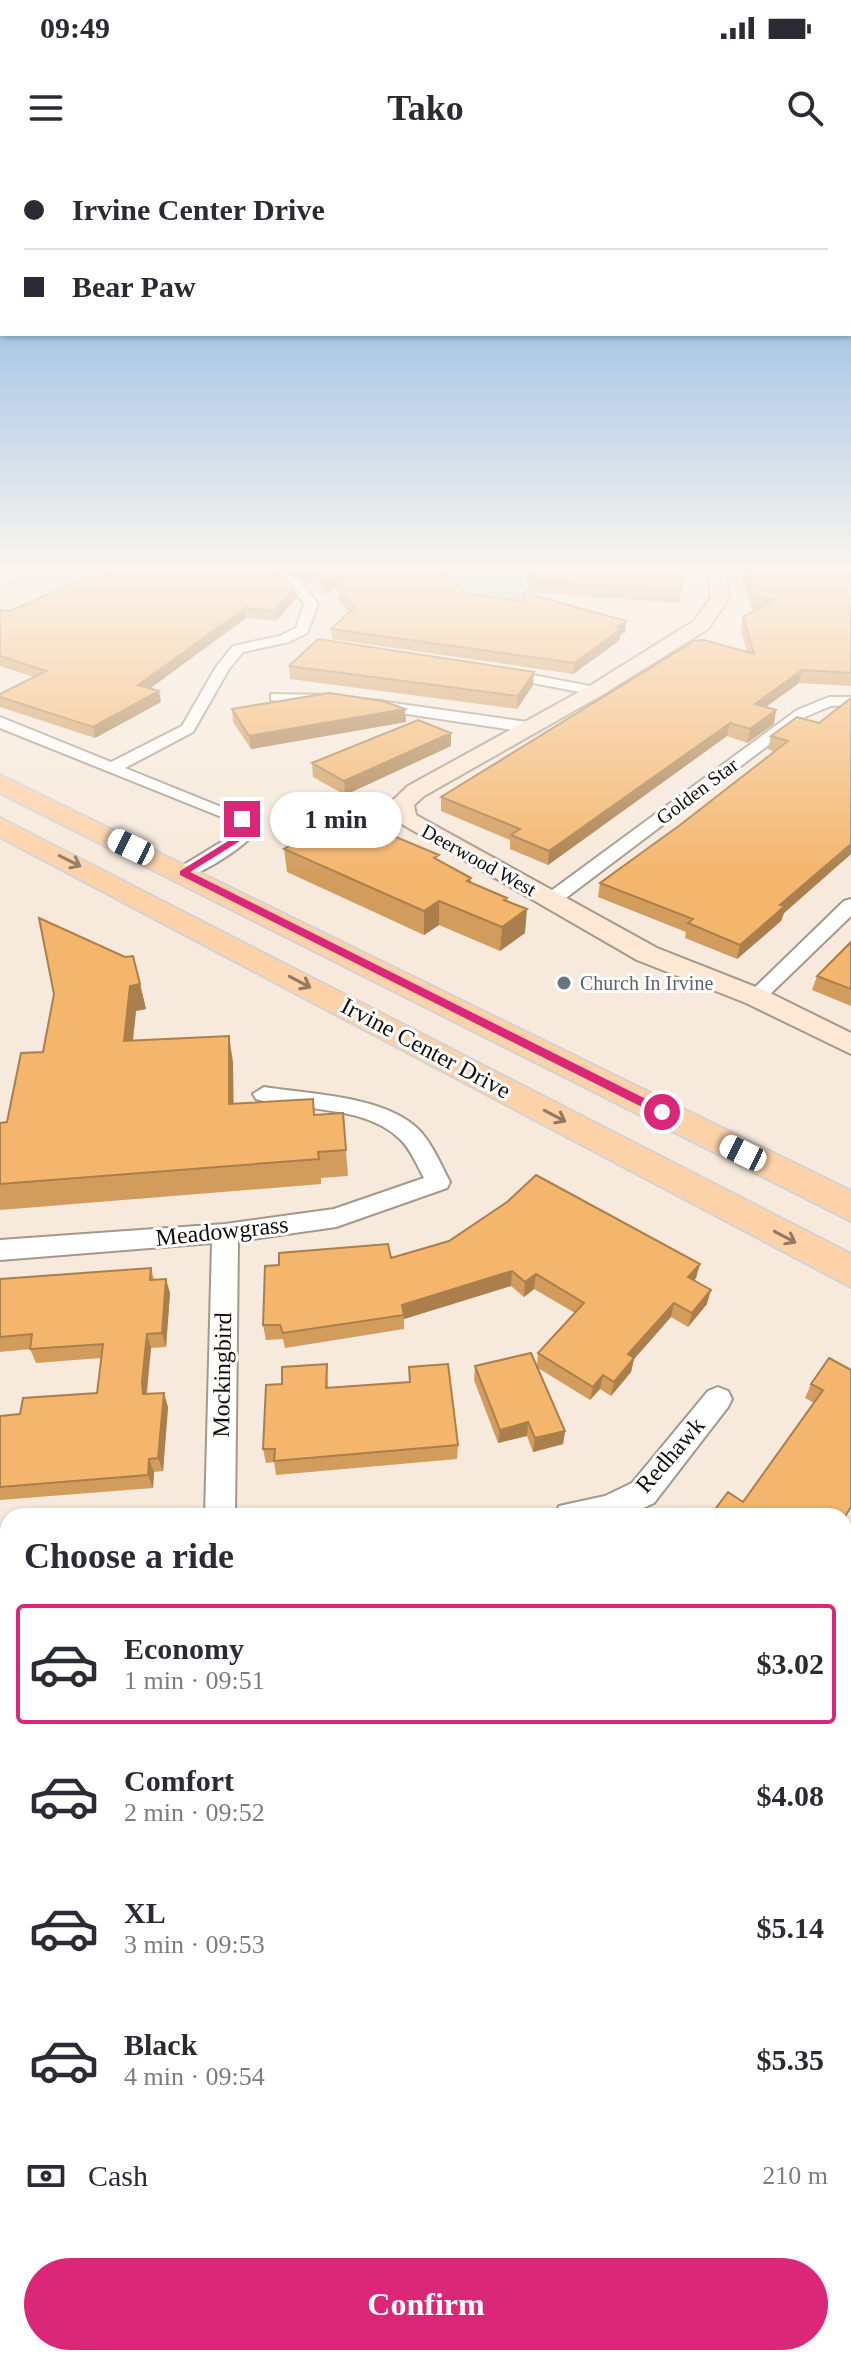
<!DOCTYPE html>
<meta charset="utf-8">
<style>
:root{--surface:#fff;--page:#f2f2f3;--text:#2b2b33;--muted:#7c7c81;--line:#e1e1e2;--accent:#db2777}
body{margin:0;font-family:"Times New Roman",serif;background:var(--page);color:var(--text);height:100vh;display:flex;flex-direction:column;font-size:30px;white-space:nowrap}
*{box-sizing:border-box;margin:0}
p{font-size:26px;color:var(--muted)}
.icon{flex:none;width:44px;height:44px;fill:none;stroke:currentColor;stroke-width:2;stroke-linecap:round;stroke-linejoin:round}
.map{position:relative;flex:1;overflow:hidden}
.side{position:absolute;left:0px;top:1348px;width:852px;height:858px;display:flex;flex-direction:column;background:var(--surface);border-radius:24px 24px 0 0;box-shadow:0 2px 6px #0004}
.side>*{flex:none}
.guide{position:absolute;left:0px;top:0px;width:852px;height:176px;box-shadow:0 2px 6px #0004;display:grid;align-content:center;height:176px;padding:0 24px;background:var(--surface)}
.end{position:absolute;width:36px;height:36px;margin:-18px;border:10px solid #db2777;background:#fff;box-shadow:0 0 0 4px #fff}
.from{border-radius:50%}
.bubble{position:absolute;height:56px;border-radius:28px;background:var(--surface);box-shadow:0 2px 6px #0004;font-size:26px;font-weight:600;line-height:56px;text-align:center}
.car{position:absolute;width:24px;height:48px;margin:-24px -12px;border-radius:10px;box-shadow:0 0 6px 2px #0007;background:linear-gradient(#fff 24%,#345 0 40%,#fff 0 76%,#345 0 86%,#fff 0)}
.guide b{display:flex;align-items:center;gap:28px;height:76px;font-size:30px}
.guide b+b{border-top:2px solid var(--line)}
.guide i{width:20px;height:20px;background:var(--text)}
ul{padding:0;list-style:none}
li{display:flex;align-items:center;gap:24px;height:120px;margin:0 16px 12px;padding:0 8px;border:4px solid transparent;border-radius:8px}
li div{flex:1}
li b{display:block;font-size:30px}
li em{font-style:normal;font-weight:600}
li.selected{border-color:var(--accent)}
li>.icon{width:72px;height:72px;stroke-width:1.5}
h2{padding:0 24px;font-size:36px;line-height:96px}
.pay{display:flex;align-items:center;gap:20px;height:88px;padding:0 24px;font-size:30px}
.pay p{margin-inline-start:auto}
.button{display:flex;gap:16px;margin-top:auto;padding:16px 24px}
.button a{flex:1;height:92px;border-radius:48px;background:var(--accent);color:#fff;font-size:32px;font-weight:600;line-height:92px;text-align:center}
.status{display:flex;justify-content:space-between;align-items:center;height:56px;padding:0 40px;background:var(--surface);direction:ltr}
.status svg{height:22px;fill:currentColor}
header{display:flex;justify-content:space-between;align-items:center;height:104px;padding:0 24px;background:var(--surface);font-size:36px;font-weight:600}
.map>svg:first-child{display:block}
.green{fill:#a7dbba}
.lines{fill:none;stroke-linecap:round;stroke-linejoin:round}
.street-casing{stroke:#a4988a;stroke-width:4}
.secondary-casing{stroke:#a4988a;stroke-width:4}
.primary-casing{stroke:#d4d3d3;stroke-width:4}
.street{fill:#fff;fill-rule:evenodd}
.secondary{fill:#fee8d4;fill-rule:evenodd}
.primary{fill:#fdd2a8;fill-rule:evenodd}
.wall{fill:#d29c5d}
.shaded-wall{fill:#ab7f4c}
.building{fill:#f4b56c;stroke:#ab7f4c;stroke-width:2}
.oneway{stroke:#937960}
.route{fill:#db2777}
.worship-dot{fill:#6b7280;stroke:#fff;stroke-width:3}
.labels{text-anchor:middle;dominant-baseline:central;stroke-width:6;stroke-linejoin:round;paint-order:stroke}
.far-street-label{font-size:20px;fill:#120d09;stroke:#fff}
.far-worship-label{font-size:20px;fill:#5b616d;stroke:#fff;text-anchor:start}
.street-label{font-size:24px;fill:#120d09;stroke:#fff}
</style>
<div class="status"><b>09:49</b><svg viewBox="0 0 49 12"><path d="M0 12V9h3v3zM5 12V6h3v6zM10 12V3h3v9zM15 12V0h3v12zM26 1h20v11H26zM47 4h2v5h-2z"/></svg></div>
<header><svg class="icon" aria-label="menu" viewBox="0 0 24 24"><path d="M4 6h16M4 12h16M4 18h16"/></svg>Tako<svg class="icon" aria-label="search" viewBox="0 0 24 24"><circle cx="10" cy="10" r="6"/><path d="M15 15l6 6"/></svg></header>
<div class="map">
<svg width="851" height="2205" viewBox="0 0 851 2205">
<rect width="100%" height="100%" fill="#f7e9db"/>
<path class="green" d="M 452,408 L 526,408 L 522,423 L 530,430 L 543,432 L 540,440 C 520,441 464,451 455,426 C 453,420 455,415 452,408 Z"/>
<g class="lines">
<g class="street-casing">
<path id="street" d="M 269,408 C 293,408 304,426 318,444 L 307,473 L 289,482 L 243,492 L 229,509 L 193,572 L 125,608 L 251,659 L 254,674 C 242,688 194,721 177,717 L 177,709 L 236,673 L 234,662 L 0,568 L 0,557 L 111,602 L 182,566 L 216,507 L 233,486 L 280,476 L 296,468 L 304,444 L 291,426 Z
M 501,509 L 595,527 L 602,531 L 595,535 L 496,516 L 494,513 Z
M 271,534 L 333,535 L 340,539 L 333,543 L 276,541 L 271,540 Z
M 829,537 L 851,537 L 851,545 L 831,546 L 807,556 L 558,744 L 544,744 L 544,736 L 797,550 Z
M 372,540 L 527,562 L 535,567 L 527,572 L 367,548 L 367,542 Z
M 851,739 L 851,756 L 763,841 L 749,841 L 746,837 L 749,833 L 844,741 Z
M 264,927 C 308,934 385,936 418,969 C 432,983 441,1005 450,1022 L 447,1028 L 336,1067 L 238,1081 L 235,1356 L 205,1356 L 212,1083 L 0,1100 L 0,1080 L 225,1064 L 334,1049 L 424,1018 C 417,1005 411,990 401,980 C 365,944 301,952 256,939 L 253,934 Z
M 718,1227 L 728,1231 L 732,1239 L 728,1247 L 654,1343 L 626,1356 L 555,1356 L 559,1346 L 605,1336 L 632,1323 L 708,1231 Z
M 8,1392 L 8,1422 L 0,1423 L 0,1393 Z
M 844,1544 L 851,1547 L 851,1585 L 844,1582 Z
M 495,2198 L 544,2198 L 541,2205 L 492,2205 Z
M 751,2198 L 803,2198 L 806,2205 L 754,2205 Z"/>
</g>
<g class="secondary-casing">
<path id="secondary" d="M 708,408 L 726,408 L 729,438 L 708,469 L 602,535 L 424,636 L 414,645 L 416,655 L 657,788 L 766,831 L 851,873 L 851,894 L 746,843 L 637,800 L 393,659 L 390,643 L 408,626 L 588,527 L 694,461 L 711,438 Z"/>
</g>
<g class="primary-casing">
<path id="primary" d="M 55,408 L 84,408 L 81,412 L 0,439 L 0,426 Z
M 0,615 L 851,1031 L 851,1061 L 0,633 Z
M 0,658 L 851,1094 L 851,1127 L 0,677 Z"/>
</g>
<use href="#street" class="street"/>
<use href="#secondary" class="secondary"/>
<use href="#primary" class="primary"/>
</g>
<path class="wall" d="M 284,408 L 441,408 L 466,434 L 626,461 L 625,472 L 620,475 L 620,480 L 573,514 L 332,479 L 331,469 L 349,452 L 338,440 L 338,430 L 341,427 L 340,426 L 325,434 L 312,419 L 307,425 L 286,408 Z
M 685,408 L 679,443 L 527,432 L 528,420 Z
M 739,408 L 851,408 L 851,526 L 799,523 L 766,547 L 776,550 L 774,564 L 747,583 L 727,576 L 548,705 L 510,689 L 510,680 L 441,651 L 441,637 L 747,492 L 741,470 L 743,457 L 756,450 L 752,449 Z
M 295,428 L 296,438 L 276,461 L 246,458 L 150,528 L 161,542 L 95,578 L 0,547 L 0,534 L 34,517 L 0,506 L 0,450 L 10,451 Z
M 289,506 L 533,525 L 517,549 L 290,519 Z
M 851,538 L 851,694 L 784,753 L 781,761 L 737,799 L 685,778 L 686,772 L 598,737 L 600,723 L 680,665 L 774,592 L 768,589 L 771,576 L 819,563 Z
M 232,549 L 406,562 L 251,589 L 233,562 Z
M 451,573 L 451,586 L 345,635 L 313,617 L 312,603 Z
M 284,689 L 439,701 L 471,718 L 471,723 L 507,738 L 506,741 L 525,773 L 500,791 L 439,765 L 424,775 L 287,712 Z
M 851,782 L 851,846 L 812,830 L 817,816 Z
M 140,824 L 146,849 L 136,851 L 133,880 L 233,902 L 233,944 L 313,939 L 315,955 L 343,953 L 348,1016 L 321,1018 L 321,1024 L 0,1050 L 0,963 L 7,962 L 43,892 Z
M 391,1098 L 700,1104 L 696,1118 L 694,1120 L 707,1144 L 688,1167 L 671,1157 L 634,1199 L 631,1212 L 611,1236 L 600,1229 L 590,1240 L 538,1208 L 565,1271 L 563,1284 L 533,1292 L 527,1276 L 498,1283 L 474,1220 L 475,1206 L 537,1206 L 538,1193 L 575,1153 L 534,1129 L 524,1137 L 511,1126 L 404,1159 L 404,1169 L 285,1188 L 283,1179 L 266,1180 L 263,1165 Z
M 151,1108 L 154,1120 L 170,1133 L 166,1187 L 151,1188 L 147,1234 L 168,1247 L 163,1311 L 154,1312 L 153,1328 L 0,1340 L 0,1256 L 20,1254 L 97,1233 L 101,1198 L 36,1203 L 30,1189 L 0,1192 L 0,1119 Z
M 829,1198 L 844,1360 L 743,1342 L 814,1243 L 805,1238 L 811,1224 Z
M 327,1204 L 328,1227 L 409,1222 L 409,1207 L 458,1285 L 457,1299 L 276,1315 L 274,1302 L 266,1303 L 263,1289 Z
M 8,1462 L 8,1566 L 0,1566 L 0,1463 Z
M 8,1616 L 8,1687 L 0,1688 L 0,1619 Z
M 844,1637 L 851,1642 L 851,1785 L 844,1780 Z
M 851,1791 L 851,1830 L 844,1825 L 844,1806 Z
M 844,1903 L 851,1909 L 851,2128 L 844,2122 Z"/>
<path class="shaded-wall" d="M 311,410 L 312,419 L 307,425 L 306,415 Z
M 339,416 L 340,426 L 325,434 L 324,424 Z
M 295,428 L 296,438 L 276,461 L 275,451 Z
M 245,448 L 246,458 L 140,536 L 138,525 Z
M 626,461 L 625,472 L 620,475 L 620,480 L 573,514 L 574,503 Z
M 802,510 L 799,523 L 752,557 L 755,544 Z
M 534,512 L 533,525 L 517,549 L 518,536 Z
M 159,531 L 161,542 L 95,578 L 93,567 Z
M 405,549 L 406,562 L 251,589 L 249,576 Z
M 776,550 L 774,564 L 747,583 L 750,569 Z
M 730,563 L 727,576 L 548,705 L 549,691 Z
M 451,573 L 451,586 L 345,635 L 344,621 Z
M 851,684 L 851,694 L 784,753 L 781,761 L 737,799 L 740,785 L 780,745 Z
M 439,741 L 439,765 L 424,775 L 424,751 Z
M 527,749 L 525,773 L 500,791 L 502,767 Z
M 140,824 L 146,849 L 136,851 L 130,906 L 124,881 L 130,826 Z
M 229,876 L 233,902 L 234,970 L 229,944 Z
M 700,1104 L 696,1118 L 685,1132 L 688,1117 Z
M 512,1111 L 511,1126 L 404,1159 L 402,1145 Z
M 536,1114 L 534,1129 L 524,1137 L 525,1122 Z
M 166,1119 L 170,1133 L 166,1187 L 162,1173 Z
M 711,1130 L 707,1144 L 688,1167 L 692,1153 Z
M 674,1143 L 671,1157 L 634,1199 L 631,1212 L 611,1236 L 614,1222 L 628,1194 Z
M 147,1174 L 151,1188 L 146,1236 L 143,1234 L 142,1222 Z
M 603,1215 L 600,1229 L 590,1240 L 593,1227 Z
M 164,1233 L 168,1247 L 163,1311 L 158,1298 Z
M 528,1262 L 527,1276 L 498,1283 L 500,1270 Z
M 565,1271 L 563,1284 L 533,1292 L 535,1278 Z
M 149,1299 L 154,1312 L 153,1328 L 148,1315 Z"/>
<path class="building" d="M 123,408 L 274,408 L 295,428 L 275,451 L 245,448 L 138,525 L 159,531 L 93,567 L 0,537 L 0,534 L 46,511 L 0,496 L 0,450 L 10,451 L 76,422 Z
M 297,408 L 441,408 L 466,434 L 523,441 L 525,433 L 626,461 L 616,468 L 621,469 L 574,503 L 331,469 L 354,448 L 338,430 L 345,424 L 339,416 L 324,424 L 311,410 L 306,415 Z
M 531,408 L 685,408 L 681,432 L 528,420 Z
M 745,408 L 851,408 L 851,513 L 802,510 L 755,544 L 776,550 L 750,569 L 730,563 L 549,691 L 511,675 L 520,669 L 441,637 L 694,481 L 704,480 L 754,494 L 743,457 L 774,439 L 754,437 Z
M 318,479 L 534,512 L 518,536 L 289,506 Z
M 329,533 L 383,541 L 405,549 L 249,576 L 232,549 Z
M 851,538 L 851,684 L 780,745 L 785,746 L 740,785 L 688,763 L 693,759 L 600,723 L 680,665 L 788,581 L 771,576 L 797,557 L 819,563 Z
M 418,560 L 451,573 L 344,621 L 312,603 Z
M 343,655 L 439,695 L 434,698 L 471,718 L 467,721 L 507,738 L 504,740 L 527,749 L 502,767 L 439,741 L 424,751 L 284,689 Z
M 39,758 L 125,797 L 133,796 L 140,824 L 130,826 L 124,881 L 229,876 L 229,944 L 313,939 L 314,955 L 343,953 L 346,990 L 318,992 L 319,999 L 0,1024 L 0,963 L 7,962 L 21,893 L 43,892 L 54,834 Z
M 851,782 L 851,829 L 817,816 Z
M 536,1015 L 700,1104 L 688,1117 L 711,1130 L 692,1153 L 674,1143 L 628,1194 L 634,1198 L 614,1222 L 603,1215 L 593,1227 L 538,1193 L 584,1143 L 536,1114 L 525,1122 L 512,1111 L 402,1145 L 404,1155 L 283,1173 L 280,1165 L 263,1165 L 265,1106 L 279,1105 L 279,1093 L 388,1084 L 391,1098 L 449,1081 L 507,1042 Z
M 151,1108 L 150,1120 L 166,1119 L 162,1173 L 147,1174 L 142,1222 L 143,1234 L 164,1233 L 158,1298 L 149,1299 L 148,1315 L 0,1327 L 0,1256 L 20,1254 L 23,1238 L 97,1233 L 103,1184 L 30,1189 L 32,1174 L 0,1177 L 0,1119 Z
M 531,1193 L 565,1271 L 535,1278 L 528,1262 L 500,1270 L 475,1206 Z
M 829,1198 L 851,1210 L 851,1347 L 844,1358 L 844,1356 L 710,1356 L 728,1332 L 743,1342 L 823,1230 L 811,1224 Z
M 327,1204 L 326,1228 L 410,1222 L 409,1207 L 448,1204 L 458,1285 L 274,1301 L 275,1289 L 263,1289 L 266,1225 L 282,1224 L 282,1207 Z
M 8,1462 L 8,1554 L 0,1555 L 0,1463 Z
M 8,1616 L 8,1678 L 0,1678 L 0,1617 Z
M 844,1637 L 851,1642 L 851,1771 L 844,1766 Z
M 8,1770 L 8,1810 L 2,1810 Z
M 851,1804 L 851,1816 L 847,1813 Z
M 844,1903 L 851,1909 L 851,2119 L 844,2112 Z
M 248,2198 L 350,2198 L 346,2205 L 254,2205 Z"/>
<defs><path id="oneway-shaft" d="M-6 0H5M1.5-3L5.5 0L1.5 3" fill="none" stroke-width="1.6" stroke-linecap="round" stroke-linejoin="round" transform="scale(2)"/></defs>
<g class="oneway">
<use href="#oneway-shaft" transform="translate(70 701) rotate(27)"/>
<use href="#oneway-shaft" transform="translate(300 822) rotate(28)"/>
<use href="#oneway-shaft" transform="translate(555 956) rotate(28)"/>
<use href="#oneway-shaft" transform="translate(785 1077) rotate(28)"/>
</g>
<linearGradient id="sky" x2="0" y2="1"><stop stop-color="#6da6e0"/><stop offset="0.57" stop-color="#fbf5ef"/><stop offset="1" stop-color="#fbf5ef" stop-opacity="0"/></linearGradient>
<rect width="851" height="717" fill="url(#sky)"/>
<path class="route" d="M 239,657 L 247,659 L 248,676 L 190,712 L 666,949 L 666,955 L 658,955 L 180,715 L 180,711 L 241,673 Z"/>
<circle class="worship-dot" cx="564" cy="823" r="8"/>
<g class="labels">
<g class="far-street-label">
<text transform="translate(697 631) rotate(-37)">Golden Star</text>
<text transform="translate(479 700) rotate(29)">Deerwood West</text>
</g>
<g class="far-worship-label">
<text x="580" y="823">Church In Irvine</text>
</g>
<g class="street-label">
<text transform="translate(426 888) rotate(28)">Irvine Center Drive</text>
<text transform="translate(222 1071) rotate(-6)">Meadowgrass</text>
<text transform="translate(222 1215) rotate(-89)">Mockingbird</text>
<text transform="translate(670 1295) rotate(-49)">Redhawk</text>
</g>
</g>
</svg>
<i class="end from" style="left:662px;top:952px"></i>
<i class="end" style="left:242px;top:659px"></i>
<div class="bubble" style="left:270px;top:632px;width:132px">1 min</div>
<i class="car" style="left:131px;top:687px;rotate:296deg"></i>
<i class="car" style="left:743px;top:993px;rotate:296deg"></i>
<div class="guide">
<b><i class="from"></i>Irvine Center Drive</b>
<b><i></i>Bear Paw</b>
</div>
<section class="side">
<h2>Choose a ride</h2>
<ul>
<li class="selected"><svg class="icon" aria-label="car" viewBox="0 0 24 24"><path d="M5 17H2v-5l4-1 3-4h7l3 4 3 1v5h-3M9 17h6M6 11h13"/><circle cx="7" cy="17" r="2"/><circle cx="17" cy="17" r="2"/></svg><div><b>Economy</b><p>1 min · 09:51</p></div><em>$3.02</em></li>
<li><svg class="icon" aria-label="car" viewBox="0 0 24 24"><path d="M5 17H2v-5l4-1 3-4h7l3 4 3 1v5h-3M9 17h6M6 11h13"/><circle cx="7" cy="17" r="2"/><circle cx="17" cy="17" r="2"/></svg><div><b>Comfort</b><p>2 min · 09:52</p></div><em>$4.08</em></li>
<li><svg class="icon" aria-label="car" viewBox="0 0 24 24"><path d="M5 17H2v-5l4-1 3-4h7l3 4 3 1v5h-3M9 17h6M6 11h13"/><circle cx="7" cy="17" r="2"/><circle cx="17" cy="17" r="2"/></svg><div><b>XL</b><p>3 min · 09:53</p></div><em>$5.14</em></li>
<li><svg class="icon" aria-label="car" viewBox="0 0 24 24"><path d="M5 17H2v-5l4-1 3-4h7l3 4 3 1v5h-3M9 17h6M6 11h13"/><circle cx="7" cy="17" r="2"/><circle cx="17" cy="17" r="2"/></svg><div><b>Black</b><p>4 min · 09:54</p></div><em>$5.35</em></li>
</ul>
<div class="pay"><svg class="icon" aria-label="cash" viewBox="0 0 24 24"><path d="M3 7h18v10H3z"/><circle cx="12" cy="12" r="2"/></svg>Cash<p>210 m</p></div>
<div class="button"><a>Confirm</a></div>
</section>
</div>
